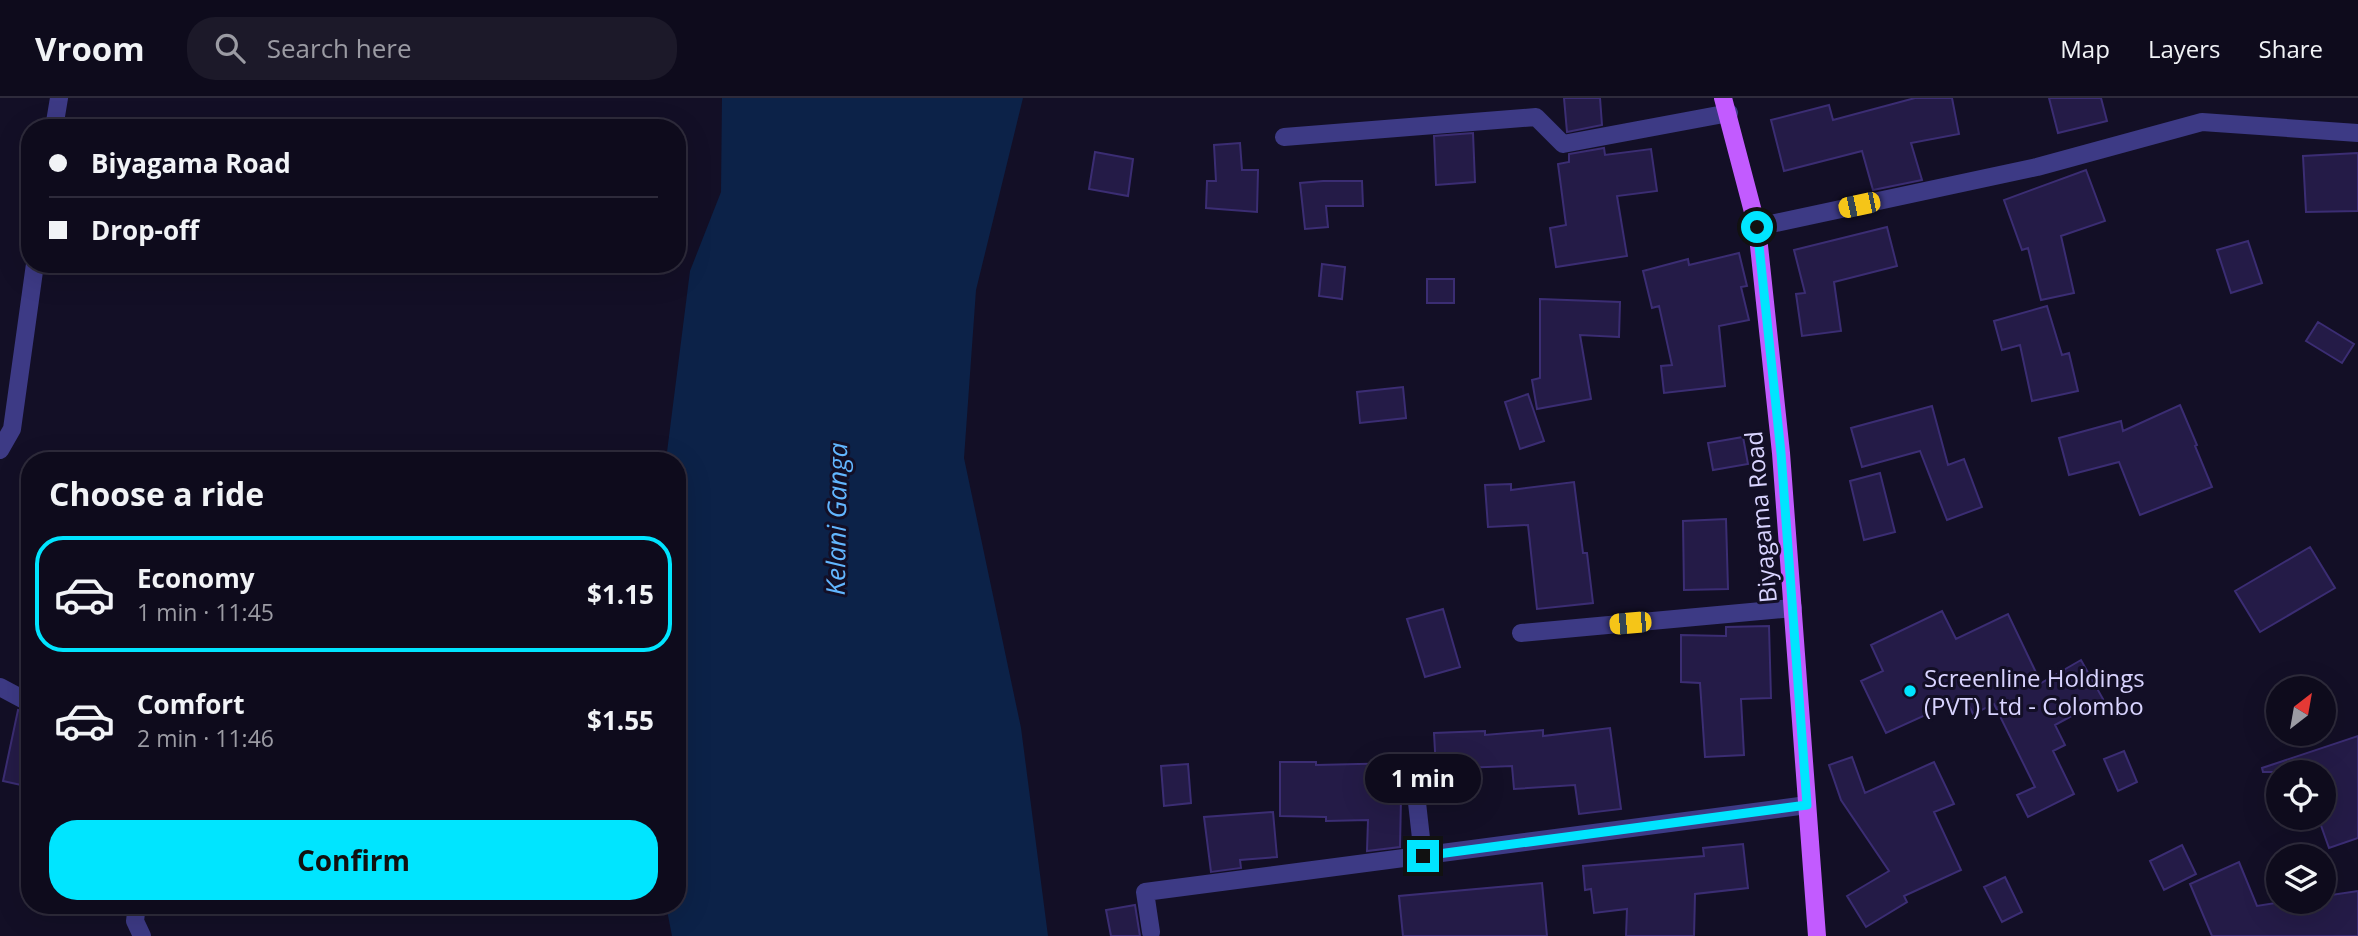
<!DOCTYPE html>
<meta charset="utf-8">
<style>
:root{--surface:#0e0b1c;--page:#1c1929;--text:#f1f3f6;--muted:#9b9ba3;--line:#2e2b3b;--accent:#00e5ff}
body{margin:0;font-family:"Open Sans",sans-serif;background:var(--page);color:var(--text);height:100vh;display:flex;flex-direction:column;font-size:26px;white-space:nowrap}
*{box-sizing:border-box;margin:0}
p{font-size:23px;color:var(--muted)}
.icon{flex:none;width:38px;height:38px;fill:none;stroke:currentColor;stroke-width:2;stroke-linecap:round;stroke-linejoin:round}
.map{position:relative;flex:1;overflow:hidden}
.drawer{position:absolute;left:21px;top:354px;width:665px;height:462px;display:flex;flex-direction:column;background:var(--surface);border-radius:28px;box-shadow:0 7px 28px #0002,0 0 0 2px var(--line)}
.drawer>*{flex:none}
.banner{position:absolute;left:21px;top:21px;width:665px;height:154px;border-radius:28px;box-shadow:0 7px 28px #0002,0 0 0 2px var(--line);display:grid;align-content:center;height:154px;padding:0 28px;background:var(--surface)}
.needle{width:46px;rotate:31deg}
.fabs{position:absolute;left:2266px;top:578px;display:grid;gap:14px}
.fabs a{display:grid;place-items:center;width:70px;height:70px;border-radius:50%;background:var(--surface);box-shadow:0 7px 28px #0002,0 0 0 2px var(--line);font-size:35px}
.end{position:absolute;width:32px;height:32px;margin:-16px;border:9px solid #00e5ff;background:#111;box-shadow:0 0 0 4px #111}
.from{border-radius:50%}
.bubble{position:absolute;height:49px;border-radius:24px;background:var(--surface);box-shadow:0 7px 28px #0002,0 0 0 2px var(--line);font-size:23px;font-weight:700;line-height:49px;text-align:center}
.car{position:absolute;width:21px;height:42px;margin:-21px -10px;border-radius:9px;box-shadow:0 0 5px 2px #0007;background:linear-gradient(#f5c518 24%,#345 0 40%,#f5c518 0 76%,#345 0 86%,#f5c518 0)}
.banner b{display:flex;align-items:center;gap:24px;height:66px;font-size:26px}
.banner b+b{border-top:2px solid var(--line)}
.banner i{width:18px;height:18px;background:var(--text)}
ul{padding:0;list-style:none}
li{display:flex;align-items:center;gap:21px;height:116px;margin:0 14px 10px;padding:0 14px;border:4px solid transparent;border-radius:28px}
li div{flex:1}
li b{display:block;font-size:26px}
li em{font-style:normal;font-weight:700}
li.active{border-color:var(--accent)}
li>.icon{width:63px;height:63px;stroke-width:1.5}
h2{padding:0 28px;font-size:32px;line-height:84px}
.button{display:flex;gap:14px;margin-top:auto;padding:14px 28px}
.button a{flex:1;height:80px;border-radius:28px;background:var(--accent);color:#111;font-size:28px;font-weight:700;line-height:80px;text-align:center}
header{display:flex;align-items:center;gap:42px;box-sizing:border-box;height:98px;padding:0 35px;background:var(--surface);border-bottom:2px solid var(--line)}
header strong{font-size:33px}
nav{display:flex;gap:38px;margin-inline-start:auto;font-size:24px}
.search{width:490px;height:63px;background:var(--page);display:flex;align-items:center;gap:18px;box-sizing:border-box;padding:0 24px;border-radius:28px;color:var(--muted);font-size:26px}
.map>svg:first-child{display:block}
.water{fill:#0c2248}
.building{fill:#241b47;stroke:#3b2d73;stroke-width:2}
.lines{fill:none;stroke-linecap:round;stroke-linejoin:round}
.minor{stroke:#3d3a85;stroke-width:18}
.major{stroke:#c25bff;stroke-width:18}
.route{stroke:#00e5ff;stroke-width:9}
.poi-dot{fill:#00e5ff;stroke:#130f26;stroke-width:2.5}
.labels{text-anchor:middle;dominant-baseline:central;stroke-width:6;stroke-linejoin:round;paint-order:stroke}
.street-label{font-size:24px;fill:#d9d4ff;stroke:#130f26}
.poi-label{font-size:24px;fill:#d9d4ff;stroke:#130f26;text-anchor:start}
.water-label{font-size:26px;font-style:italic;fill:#62b6ff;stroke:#130f26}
</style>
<header>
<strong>Vroom</strong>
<div class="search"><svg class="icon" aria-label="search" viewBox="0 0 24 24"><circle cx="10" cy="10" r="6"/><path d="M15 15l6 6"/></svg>Search here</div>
<nav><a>Map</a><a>Layers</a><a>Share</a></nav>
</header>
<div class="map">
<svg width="2358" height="838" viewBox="0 0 2358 838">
<rect width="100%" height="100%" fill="#130f26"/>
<path class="water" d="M 722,0 L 1023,0 L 976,192 L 964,360 L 1021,630 L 1048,838 L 672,838 L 666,807 L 677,807 L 677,362 L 666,362 L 690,173 L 721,94 Z"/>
<path class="building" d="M 1564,0 L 1600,0 L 1602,27 L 1567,34 Z
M 1915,0 L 1952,0 L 1959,36 L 1911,45 L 1922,82 L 1873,92 L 1862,53 L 1784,73 L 1771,22 L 1829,7 L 1833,22 Z
M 2049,0 L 2101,0 L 2107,23 L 2058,35 Z
M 1473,35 L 1475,84 L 1436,87 L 1434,38 Z
M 1240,45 L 1242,72 L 1258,72 L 1257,114 L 1206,110 L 1207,83 L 1216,83 L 1214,47 Z
M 1604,50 L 1605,57 L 1651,51 L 1657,93 L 1617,98 L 1627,158 L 1556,169 L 1550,130 L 1566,127 L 1558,66 L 1569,64 L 1569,56 Z
M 1095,54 L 1133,61 L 1128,98 L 1089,91 Z
M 2358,55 L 2358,113 L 2306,114 L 2303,58 Z
M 2086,72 L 2105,123 L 2061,138 L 2074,195 L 2041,202 L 2028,150 L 2022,152 L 2004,102 Z
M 1323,83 L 1362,83 L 1363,108 L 1326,108 L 1328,129 L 1305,131 L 1300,85 Z
M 1887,129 L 1897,168 L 1834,184 L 1841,233 L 1802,238 L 1796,196 L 1805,195 L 1794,152 Z
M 2248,143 L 2262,185 L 2231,195 L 2217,152 Z
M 1739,155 L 1747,188 L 1741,189 L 1749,222 L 1719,228 L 1725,288 L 1664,295 L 1661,268 L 1672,267 L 1659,208 L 1652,210 L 1643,173 L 1688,161 L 1689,167 Z
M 1322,166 L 1345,169 L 1342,201 L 1319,198 Z
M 1427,181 L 1454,181 L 1454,205 L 1427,205 Z
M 1540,201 L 1620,204 L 1619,239 L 1580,237 L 1591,301 L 1537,311 L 1532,282 L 1540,280 Z
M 2047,208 L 2062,257 L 2069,255 L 2078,293 L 2032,303 L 2020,247 L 2002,252 L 1994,223 Z
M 2318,224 L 2354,246 L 2342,265 L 2306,243 Z
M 1403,289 L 1406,320 L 1360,325 L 1357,294 Z
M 1528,296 L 1544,343 L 1520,351 L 1505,304 Z
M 2180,307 L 2197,347 L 2195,348 L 2212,389 L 2140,417 L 2119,364 L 2069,377 L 2059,340 L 2121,323 L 2123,333 Z
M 1932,308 L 1948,367 L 1964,361 L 1982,409 L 1947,422 L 1920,353 L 1862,369 L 1851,330 Z
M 1743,339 L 1748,366 L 1713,372 L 1708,345 Z
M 1880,375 L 1895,434 L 1864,442 L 1850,383 Z
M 1574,384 L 1583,455 L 1587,455 L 1593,505 L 1537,511 L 1528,427 L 1488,429 L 1485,387 L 1511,386 L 1511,392 Z
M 1726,421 L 1728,491 L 1684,492 L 1683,423 Z
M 2310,449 L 2335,490 L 2260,534 L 2235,493 Z
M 1443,511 L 1460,569 L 1425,579 L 1407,521 Z
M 1942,513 L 1956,541 L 2008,516 L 2041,585 L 2081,562 L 2103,601 L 2055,627 L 2065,647 L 2053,653 L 2074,696 L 2028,719 L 2017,697 L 2035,689 L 1994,606 L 1973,616 L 1965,599 L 1886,635 L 1861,583 L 1883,573 L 1871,547 Z
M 1769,528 L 1771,600 L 1741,601 L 1744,657 L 1705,659 L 1700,585 L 1681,584 L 1681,537 L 1726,538 L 1726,529 Z
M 18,612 L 30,616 L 30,689 L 3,683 Z
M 1610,630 L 1621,711 L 1579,716 L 1575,687 L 1514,691 L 1512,668 L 1436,671 L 1434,635 L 1485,633 L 1485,637 L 1543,632 L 1543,638 Z
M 2358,638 L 2358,740 L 2329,750 L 2318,719 L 2324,719 L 2324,674 L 2263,674 L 2262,670 Z
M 2124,653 L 2137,684 L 2118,693 L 2104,661 Z
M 1852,659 L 1865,695 L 1934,664 L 1954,706 L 1934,714 L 1961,772 L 1904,798 L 1907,804 L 1866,829 L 1847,798 L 1889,773 L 1841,702 L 1829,667 Z
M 1280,664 L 1316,664 L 1316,667 L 1401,665 L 1403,700 L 1401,700 L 1400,749 L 1367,753 L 1368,722 L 1326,723 L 1326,719 L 1280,718 Z
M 1188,666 L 1191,705 L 1164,708 L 1161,668 Z
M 1273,714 L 1277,759 L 1240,762 L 1241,770 L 1211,774 L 1204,719 Z
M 1743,746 L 1748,790 L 1695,796 L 1694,838 L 1626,838 L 1627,811 L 1594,815 L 1591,791 L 1585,792 L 1583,768 L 1704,758 L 1703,750 Z
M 2182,747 L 2196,776 L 2164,792 L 2150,763 Z
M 2239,764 L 2257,808 L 2288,803 L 2324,803 L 2324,798 L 2358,793 L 2358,838 L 2212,838 L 2190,786 Z
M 2005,779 L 2022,814 L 2002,824 L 1984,789 Z
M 1542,785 L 1547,838 L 1403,838 L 1399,798 Z
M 1135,807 L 1140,838 L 1111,838 L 1106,812 Z"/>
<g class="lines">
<path class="minor" d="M 54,30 L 59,0
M 1284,39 L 1536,19 L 1563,46 L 1729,15
M 1757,129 L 2037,69 L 2202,24 L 2358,35
M 0,352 L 12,331 L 35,166
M 1521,535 L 1793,510
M 0,589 L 30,605
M 1414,678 L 1423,758
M 137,807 L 135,823 L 142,838
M 1151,834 L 1145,794 L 1807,707"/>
<path class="major" d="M 1723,0 L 1757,129 L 1781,355 L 1817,838"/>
</g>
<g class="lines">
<path class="route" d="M 1423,758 L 1807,707 L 1781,355 L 1757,129"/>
</g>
<circle class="poi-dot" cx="1910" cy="593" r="7"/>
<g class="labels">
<g class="street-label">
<text transform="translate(1760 419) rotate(-95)">Biyagama Road</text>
</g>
<g class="poi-label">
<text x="1924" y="579">Screenline Holdings<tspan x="1924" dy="28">(PVT) Ltd - Colombo</tspan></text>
</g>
<g class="water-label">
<text transform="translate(836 421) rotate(-89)">Kelani Ganga</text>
</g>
</g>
</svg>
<div class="fabs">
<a><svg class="needle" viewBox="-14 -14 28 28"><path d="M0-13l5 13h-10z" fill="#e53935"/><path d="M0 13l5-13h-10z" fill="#9b9ba3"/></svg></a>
<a><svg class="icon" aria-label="locate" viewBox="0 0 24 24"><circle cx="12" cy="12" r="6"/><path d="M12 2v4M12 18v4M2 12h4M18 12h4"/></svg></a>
<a><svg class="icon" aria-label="layers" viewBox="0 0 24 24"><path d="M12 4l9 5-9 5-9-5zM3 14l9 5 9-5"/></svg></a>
</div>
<i class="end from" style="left:1757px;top:129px"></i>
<i class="end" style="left:1423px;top:758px"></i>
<div class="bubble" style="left:1365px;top:656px;width:116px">1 min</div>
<i class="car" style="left:1859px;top:107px;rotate:258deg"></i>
<i class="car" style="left:1630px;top:525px;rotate:265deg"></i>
<div class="banner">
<b><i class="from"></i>Biyagama Road</b>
<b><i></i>Drop-off</b>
</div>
<section class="drawer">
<h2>Choose a ride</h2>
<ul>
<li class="active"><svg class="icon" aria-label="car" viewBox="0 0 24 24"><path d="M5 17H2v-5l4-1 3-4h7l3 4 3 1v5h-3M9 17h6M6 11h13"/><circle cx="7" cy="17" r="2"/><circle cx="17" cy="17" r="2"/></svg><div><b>Economy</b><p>1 min · 11:45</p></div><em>$1.15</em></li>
<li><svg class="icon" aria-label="car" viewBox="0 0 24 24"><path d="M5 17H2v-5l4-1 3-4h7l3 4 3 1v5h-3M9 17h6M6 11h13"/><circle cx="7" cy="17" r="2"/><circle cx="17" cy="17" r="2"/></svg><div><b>Comfort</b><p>2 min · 11:46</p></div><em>$1.55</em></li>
</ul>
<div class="button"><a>Confirm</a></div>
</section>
</div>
